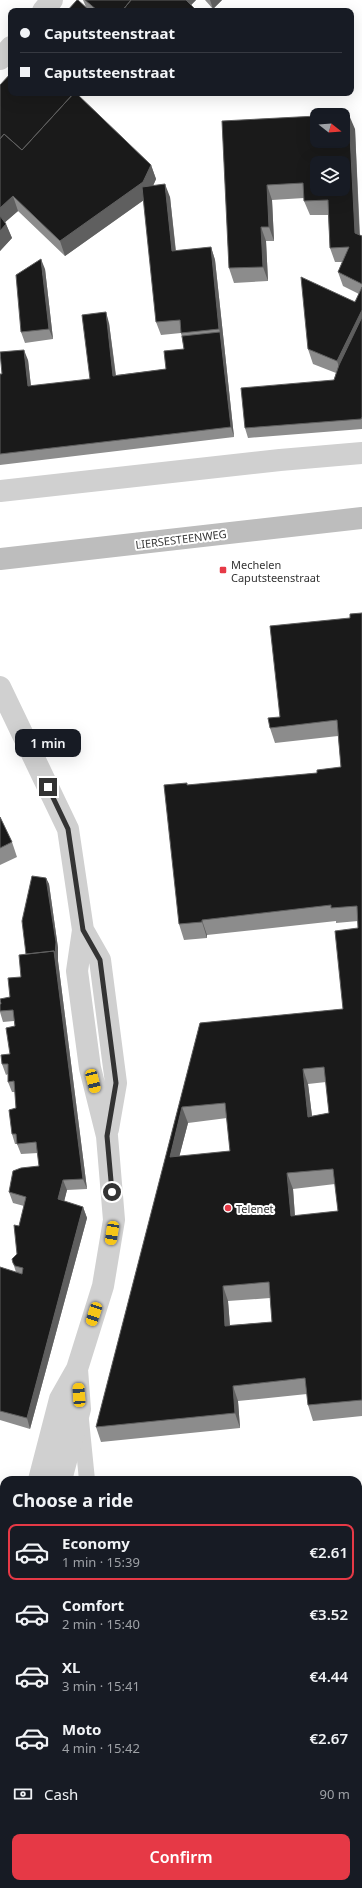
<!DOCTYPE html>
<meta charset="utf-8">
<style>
:root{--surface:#171b24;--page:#20242c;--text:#f1f3f6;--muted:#9ea1a6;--line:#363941;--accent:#e63946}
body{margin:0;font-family:"Noto Sans",sans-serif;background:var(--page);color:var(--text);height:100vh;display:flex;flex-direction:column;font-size:15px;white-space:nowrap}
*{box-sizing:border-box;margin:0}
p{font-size:13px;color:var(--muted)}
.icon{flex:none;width:22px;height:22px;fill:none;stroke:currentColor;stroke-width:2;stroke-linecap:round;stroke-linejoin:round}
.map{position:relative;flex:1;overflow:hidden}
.side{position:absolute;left:0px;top:1476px;width:362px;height:412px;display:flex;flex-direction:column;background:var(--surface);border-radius:12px 12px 0 0;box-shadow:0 4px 16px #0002}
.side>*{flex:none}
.top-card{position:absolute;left:8px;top:8px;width:346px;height:88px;border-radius:8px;box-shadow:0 4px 16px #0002;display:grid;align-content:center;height:88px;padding:0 12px;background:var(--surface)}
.needle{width:26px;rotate:107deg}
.buttons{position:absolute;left:310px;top:108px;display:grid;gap:8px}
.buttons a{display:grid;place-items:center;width:40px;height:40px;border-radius:8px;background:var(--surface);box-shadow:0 4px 16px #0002;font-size:20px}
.end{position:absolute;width:18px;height:18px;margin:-9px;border:5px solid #333;background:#fff;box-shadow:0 0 0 2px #fff}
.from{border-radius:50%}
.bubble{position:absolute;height:28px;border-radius:8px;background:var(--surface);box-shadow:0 4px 16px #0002;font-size:13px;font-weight:600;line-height:28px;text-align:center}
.car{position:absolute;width:12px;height:24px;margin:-12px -6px;border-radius:5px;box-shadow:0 0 3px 1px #0007;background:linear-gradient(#f5c518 24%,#345 0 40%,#f5c518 0 76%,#345 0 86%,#f5c518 0)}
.top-card b{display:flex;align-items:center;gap:14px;height:38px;font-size:15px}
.top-card b+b{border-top:1px solid var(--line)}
.top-card i{width:10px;height:10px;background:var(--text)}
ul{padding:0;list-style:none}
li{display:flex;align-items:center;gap:12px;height:56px;margin:0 8px 6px;padding:0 4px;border:2px solid transparent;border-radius:8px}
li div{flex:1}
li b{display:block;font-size:15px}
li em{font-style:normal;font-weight:600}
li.active{border-color:var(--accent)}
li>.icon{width:36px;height:36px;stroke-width:1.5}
h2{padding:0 12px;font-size:18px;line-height:48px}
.pay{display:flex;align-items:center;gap:10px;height:44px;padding:0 12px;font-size:15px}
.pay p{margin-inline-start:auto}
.cta{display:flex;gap:8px;margin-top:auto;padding:8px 12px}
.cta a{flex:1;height:46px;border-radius:8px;background:var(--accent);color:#fff;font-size:16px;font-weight:600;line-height:46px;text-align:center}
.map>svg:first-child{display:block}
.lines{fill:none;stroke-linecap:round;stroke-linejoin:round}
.lane{stroke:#d0d0d0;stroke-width:16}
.street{stroke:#d0d0d0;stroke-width:22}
.secondary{stroke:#bdbdbd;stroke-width:22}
.wall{fill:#8c8c8c;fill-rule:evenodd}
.shaded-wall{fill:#5f5f5f}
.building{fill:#1a1a1a;stroke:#5f5f5f;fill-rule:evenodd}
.route{stroke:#333;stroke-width:5}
.poi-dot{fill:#e63946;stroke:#fff;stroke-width:1.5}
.labels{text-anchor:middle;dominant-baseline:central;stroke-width:4;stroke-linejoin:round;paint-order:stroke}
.street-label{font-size:11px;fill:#333;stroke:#fff}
.poi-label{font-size:11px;fill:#333;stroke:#fff;text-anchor:start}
</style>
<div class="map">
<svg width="362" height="1888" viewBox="0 0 362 1888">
<rect width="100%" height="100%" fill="#fff"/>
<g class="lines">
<path class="lane" d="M 81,1420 L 87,1480
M 0,1563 L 4,1564
M 358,1578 L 362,1578"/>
<path class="street" d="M 43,11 L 52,0
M 0,59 L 11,47
M 0,491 L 280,460 L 362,453
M 0,687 L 68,829 L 83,930 L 77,971 L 90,1068 L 107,1136 L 114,1220 L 103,1286 L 77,1369 L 60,1399 L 39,1480
M 83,930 L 100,960 L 116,1083 L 108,1129
M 61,1480 L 80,1409 L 77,1369
M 0,1619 L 4,1608
M 9,1884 L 14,1888"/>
<path class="secondary" d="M 0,559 L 362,518"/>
</g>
<path class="wall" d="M 83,0 L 196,0 L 191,5 L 195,9 L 196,11 L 90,11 L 86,7 Z
M 205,0 L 222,0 L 213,9 Z
M 0,85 L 151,165 L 156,179 L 153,186 L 170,197 L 176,251 L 211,247 L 215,260 L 234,437 L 0,465 L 0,374 L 2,374 L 28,360 L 31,386 L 90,379 L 109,323 L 116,375 L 166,369 L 184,349 L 181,333 L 161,335 L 156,322 L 144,200 L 65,256 L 18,211 L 5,222 L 12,238 L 0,251 Z
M 222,121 L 355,129 L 360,235 L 362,236 L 362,429 L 248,438 L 245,428 L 334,380 L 336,373 L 313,364 L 308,349 L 355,302 L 359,294 L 343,286 L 338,272 L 342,262 L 335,262 L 330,248 L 328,215 L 310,215 L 304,201 L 304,198 L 272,200 L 274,241 L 266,241 L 268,281 L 234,283 L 229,268 Z
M 45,269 L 53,339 L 25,343 L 21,332 Z
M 362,613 L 362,1416 L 313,1421 L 308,1405 L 307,1394 L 238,1401 L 240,1428 L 101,1442 L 96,1427 L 200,1023 L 343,1009 L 358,928 L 358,921 L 336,923 L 336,921 L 207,935 L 207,938 L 184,940 L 179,924 L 188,785 L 317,773 L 341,767 L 338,736 L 275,743 L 270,728 L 280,717 L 350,618 ZM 326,1082 L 329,1113 L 312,1116 L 308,1084 ZM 227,1118 L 230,1151 L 179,1157 L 188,1123 ZM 335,1184 L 338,1211 L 295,1216 L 293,1189 ZM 270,1298 L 272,1322 L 230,1325 L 228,1301 Z
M 0,817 L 12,842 L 17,857 L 0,865 Z
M 46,878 L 49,884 L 58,948 L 58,961 L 87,1189 L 67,1190 L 64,1201 L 83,1207 L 87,1218 L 30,1429 L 0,1420 L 0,1267 L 16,1272 L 13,1263 L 17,1254 L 19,1226 L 24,1206 L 13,1203 L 9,1192 L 39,1166 L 38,1153 L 21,1154 L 17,1144 L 15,1144 L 12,1134 L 16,1108 L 15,1092 L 12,1092 L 8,1082 L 8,1074 L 6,1075 L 2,1064 L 10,1054 L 15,1026 L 14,1021 L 3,1022 L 0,1012 L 0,1004 L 10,997 L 21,977 L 26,954 Z
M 63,1884 L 137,1884 L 141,1888 L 68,1888 Z"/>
<path class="shaded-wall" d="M 183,0 L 196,0 L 187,9 Z
M 210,0 L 222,0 L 213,9 Z
M 349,115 L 355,129 L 360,247 L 355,233 Z
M 151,165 L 156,179 L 148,197 L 65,256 L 60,241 Z
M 165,184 L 170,197 L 177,264 L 172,251 Z
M 267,185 L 272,200 L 274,241 L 269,227 Z
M 13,196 L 18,211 L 2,225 L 0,221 L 0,208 Z
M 6,224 L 12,238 L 0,251 L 0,231 Z
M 261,227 L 266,241 L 268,281 L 263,267 Z
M 211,247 L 215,260 L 234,437 L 231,427 L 220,332 L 219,329 Z
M 41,259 L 45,269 L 53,339 L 49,329 Z
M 362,310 L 362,335 L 342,375 L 337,361 Z
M 106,312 L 109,323 L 117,386 L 113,376 Z
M 24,350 L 28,360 L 32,396 L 28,386 Z
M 46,878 L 49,884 L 58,948 L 58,961 L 87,1189 L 83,1179 L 54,951 Z
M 202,920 L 207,935 L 207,938 L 202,922 Z
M 303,1069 L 308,1084 L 314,1132 L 308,1117 Z
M 182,1107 L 188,1123 L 175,1173 L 170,1157 Z
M 287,1173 L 293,1189 L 296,1232 L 291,1216 Z
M 63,1180 L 67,1190 L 62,1210 L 58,1199 Z
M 83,1207 L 87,1218 L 30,1429 L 27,1418 Z
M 223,1286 L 228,1301 L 231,1341 L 225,1326 Z
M 233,1386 L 238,1401 L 240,1428 L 235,1413 Z
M 358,1591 L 360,1596 L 358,1601 Z
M 4,1802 L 4,1824 L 0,1835 L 0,1814 Z"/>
<path class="building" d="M 77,0 L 78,0 L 90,11 L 67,11 Z
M 85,0 L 131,0 L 122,11 L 98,11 Z
M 131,0 L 186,0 L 195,9 L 193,11 L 122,11 Z
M 11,73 L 11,93 L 74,93 L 22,150 L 4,134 L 0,139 L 0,85 Z
M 74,93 L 76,93 L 151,165 L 143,182 L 60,241 L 13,196 L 0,208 L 0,139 L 4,134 L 22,150 Z
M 343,115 L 349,115 L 355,233 L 362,236 L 362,284 L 338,272 L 349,247 L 330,248 L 328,200 L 304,201 L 303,183 L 267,185 L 269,227 L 261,227 L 263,267 L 229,268 L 222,121 L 317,116 L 317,141 L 343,141 ZM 317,163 L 343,163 L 343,189 L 317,189 Z
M 165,184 L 172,251 L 211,247 L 219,329 L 181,333 L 180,320 L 156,322 L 142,187 Z
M 0,216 L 6,224 L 0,231 Z
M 41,259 L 49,329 L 21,332 L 16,275 Z
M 301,277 L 355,302 L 362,287 L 362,310 L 337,361 L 308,349 Z
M 106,312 L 113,376 L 166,369 L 164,351 L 184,349 L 182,336 L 220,332 L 231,427 L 0,454 L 0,374 L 2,374 L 0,352 L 24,350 L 28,386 L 90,379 L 82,315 Z
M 362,317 L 362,417 L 361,419 L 245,428 L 241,388 L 334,380 L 339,365 Z
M 362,613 L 362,1400 L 308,1405 L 305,1378 L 233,1386 L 235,1413 L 96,1427 L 200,1023 L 343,1009 L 335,931 L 358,928 L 357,906 L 331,908 L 331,905 L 202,920 L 202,922 L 179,924 L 164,785 L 187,783 L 187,785 L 317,773 L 317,770 L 341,767 L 337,720 L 270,728 L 268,718 L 280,717 L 270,626 L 350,618 L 350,614 ZM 324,1067 L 329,1113 L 308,1117 L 303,1069 ZM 225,1103 L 230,1151 L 170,1157 L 182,1107 ZM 333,1169 L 338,1211 L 291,1216 L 287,1173 ZM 269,1282 L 272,1322 L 225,1326 L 223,1286 Z
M 0,817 L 12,842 L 0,848 Z
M 32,876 L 46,878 L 56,942 L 55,955 L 54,951 L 26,954 L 22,921 Z
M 54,951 L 83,1179 L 63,1180 L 58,1199 L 83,1207 L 27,1418 L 0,1411 L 0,1267 L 22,1274 L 23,1268 L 15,1266 L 13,1263 L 12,1259 L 17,1254 L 14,1225 L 19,1226 L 26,1197 L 9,1192 L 13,1171 L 21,1168 L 39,1166 L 36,1142 L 17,1144 L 16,1134 L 12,1134 L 9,1110 L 16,1108 L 14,1081 L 8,1082 L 8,1064 L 2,1064 L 1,1055 L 10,1054 L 6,1028 L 15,1026 L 13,1010 L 0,1011 L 0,1004 L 1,1004 L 0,999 L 10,997 L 8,978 L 21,977 L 19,955 Z
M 4,1679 L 4,1802 L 0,1814 L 0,1691 Z
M 72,1884 L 137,1884 L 141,1888 L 77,1888 Z"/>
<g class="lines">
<path class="route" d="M 48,787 L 68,829 L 83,930 L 100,960 L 116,1083 L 107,1136 L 112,1192"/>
</g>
<g class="poi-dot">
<rect x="219" y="566" width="8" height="8" rx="2"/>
<circle cx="228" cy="1208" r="4"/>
</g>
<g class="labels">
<g class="street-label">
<text transform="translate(181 539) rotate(-7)">LIERSESTEENWEG</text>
</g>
<g class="poi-label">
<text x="231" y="564">Mechelen<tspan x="231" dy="13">Caputsteenstraat</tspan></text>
<text x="236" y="1208">Telenet</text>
</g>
</g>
</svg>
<div class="buttons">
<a><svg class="needle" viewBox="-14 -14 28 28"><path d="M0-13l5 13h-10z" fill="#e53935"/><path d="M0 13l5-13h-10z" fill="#9ea1a6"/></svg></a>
<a><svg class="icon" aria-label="layers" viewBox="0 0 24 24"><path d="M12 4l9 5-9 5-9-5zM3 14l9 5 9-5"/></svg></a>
</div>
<i class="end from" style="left:112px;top:1192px"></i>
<i class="end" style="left:48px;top:787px"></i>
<div class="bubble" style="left:15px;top:729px;width:66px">1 min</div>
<i class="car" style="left:93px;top:1081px;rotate:166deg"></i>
<i class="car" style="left:112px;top:1233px;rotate:189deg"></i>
<i class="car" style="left:94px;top:1314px;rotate:198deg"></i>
<i class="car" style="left:79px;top:1395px;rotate:356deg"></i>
<div class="top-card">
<b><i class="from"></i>Caputsteenstraat</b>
<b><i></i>Caputsteenstraat</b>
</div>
<section class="side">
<h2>Choose a ride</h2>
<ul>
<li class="active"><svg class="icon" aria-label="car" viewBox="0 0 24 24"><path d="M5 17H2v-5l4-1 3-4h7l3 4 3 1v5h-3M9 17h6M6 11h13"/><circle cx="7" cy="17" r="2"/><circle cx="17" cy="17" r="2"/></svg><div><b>Economy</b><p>1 min · 15:39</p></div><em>€2.61</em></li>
<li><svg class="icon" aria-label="car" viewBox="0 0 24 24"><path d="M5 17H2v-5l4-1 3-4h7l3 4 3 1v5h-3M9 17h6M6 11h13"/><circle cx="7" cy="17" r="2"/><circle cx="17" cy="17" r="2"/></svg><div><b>Comfort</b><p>2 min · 15:40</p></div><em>€3.52</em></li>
<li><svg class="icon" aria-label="car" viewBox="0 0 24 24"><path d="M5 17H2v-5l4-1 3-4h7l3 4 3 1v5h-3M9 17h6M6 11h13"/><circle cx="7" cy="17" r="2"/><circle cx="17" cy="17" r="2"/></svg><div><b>XL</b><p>3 min · 15:41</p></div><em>€4.44</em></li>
<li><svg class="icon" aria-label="car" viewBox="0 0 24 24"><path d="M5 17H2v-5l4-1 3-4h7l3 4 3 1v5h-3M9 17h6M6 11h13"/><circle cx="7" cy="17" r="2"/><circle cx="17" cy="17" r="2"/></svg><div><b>Moto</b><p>4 min · 15:42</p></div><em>€2.67</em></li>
</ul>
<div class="pay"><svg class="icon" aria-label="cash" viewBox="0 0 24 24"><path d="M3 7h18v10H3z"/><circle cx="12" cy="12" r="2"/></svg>Cash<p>90 m</p></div>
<div class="cta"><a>Confirm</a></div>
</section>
</div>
